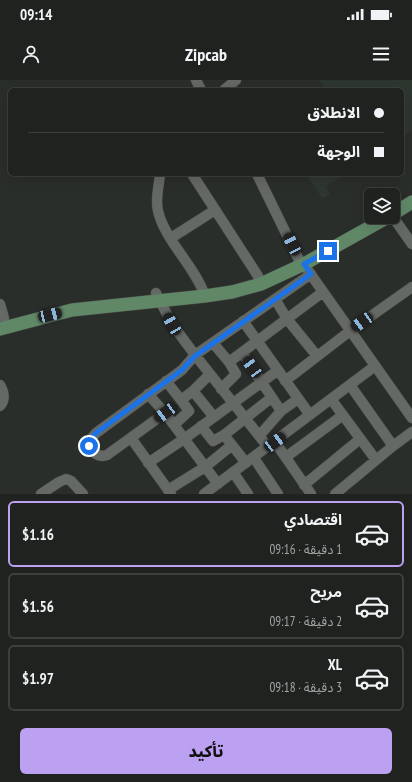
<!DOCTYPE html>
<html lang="ar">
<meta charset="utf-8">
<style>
:root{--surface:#202220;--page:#2d2f2d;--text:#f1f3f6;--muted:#a2a4a5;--line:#3d3f3e;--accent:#bca0f2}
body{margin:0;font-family:"PT Sans Narrow","Noto Sans Arabic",sans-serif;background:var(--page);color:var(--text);direction:rtl;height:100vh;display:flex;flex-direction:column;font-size:15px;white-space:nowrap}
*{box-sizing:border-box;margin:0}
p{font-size:13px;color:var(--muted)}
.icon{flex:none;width:22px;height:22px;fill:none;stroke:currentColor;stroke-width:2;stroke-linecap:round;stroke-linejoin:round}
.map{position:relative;height:414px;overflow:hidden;direction:ltr}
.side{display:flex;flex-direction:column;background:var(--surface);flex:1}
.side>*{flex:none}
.banner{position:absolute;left:8px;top:8px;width:396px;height:88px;border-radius:6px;box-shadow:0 4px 16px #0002,0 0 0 1px var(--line);direction:rtl;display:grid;align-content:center;height:88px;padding:0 20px;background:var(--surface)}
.controls{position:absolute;left:364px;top:108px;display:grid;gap:8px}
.controls a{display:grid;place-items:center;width:36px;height:36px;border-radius:6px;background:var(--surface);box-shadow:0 4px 16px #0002,0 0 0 1px var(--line);font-size:20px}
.end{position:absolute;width:18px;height:18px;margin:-9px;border:5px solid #1a73e8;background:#fff;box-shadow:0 0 0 2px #fff}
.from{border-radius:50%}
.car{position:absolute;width:12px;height:24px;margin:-12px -6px;border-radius:5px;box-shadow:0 0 3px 1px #0007;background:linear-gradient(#222 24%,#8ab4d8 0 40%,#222 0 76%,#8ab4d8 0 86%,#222 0)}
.banner b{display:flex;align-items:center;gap:14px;height:38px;font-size:15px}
.banner b+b{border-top:1px solid var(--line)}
.banner i{width:10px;height:10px;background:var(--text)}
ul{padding:7px 0 0;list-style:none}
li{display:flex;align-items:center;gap:12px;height:66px;margin:0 8px 6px;padding:0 12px;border:2px solid var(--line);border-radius:6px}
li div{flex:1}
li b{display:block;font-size:15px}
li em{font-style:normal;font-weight:800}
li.current{border-color:var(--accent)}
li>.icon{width:36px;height:36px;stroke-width:1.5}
.button{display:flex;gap:8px;margin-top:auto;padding:8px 20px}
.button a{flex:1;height:46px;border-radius:6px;background:var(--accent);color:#111;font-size:16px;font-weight:800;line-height:46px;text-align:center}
.status{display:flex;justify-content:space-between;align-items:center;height:28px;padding:0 20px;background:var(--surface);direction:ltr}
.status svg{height:11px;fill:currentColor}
header{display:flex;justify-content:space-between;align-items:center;height:52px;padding:0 20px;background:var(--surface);font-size:18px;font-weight:800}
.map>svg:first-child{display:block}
.built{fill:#2e372f}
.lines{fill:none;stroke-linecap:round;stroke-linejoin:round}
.minor-casing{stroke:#484b48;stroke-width:11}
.major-casing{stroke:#484b48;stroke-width:14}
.minor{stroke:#656965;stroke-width:10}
.major{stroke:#608867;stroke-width:13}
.route{stroke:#1a73e8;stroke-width:5}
</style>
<div class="status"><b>09:14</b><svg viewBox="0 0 49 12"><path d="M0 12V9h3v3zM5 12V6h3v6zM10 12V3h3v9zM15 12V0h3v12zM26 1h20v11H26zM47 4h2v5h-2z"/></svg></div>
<header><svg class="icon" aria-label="menu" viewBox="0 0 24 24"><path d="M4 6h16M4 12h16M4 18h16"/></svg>Zipcab<svg class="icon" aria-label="person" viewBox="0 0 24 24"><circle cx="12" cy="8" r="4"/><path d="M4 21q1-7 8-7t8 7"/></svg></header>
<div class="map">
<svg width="412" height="414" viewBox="0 0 412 414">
<rect width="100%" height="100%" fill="#2a2e2a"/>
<path class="built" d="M 319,0 L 412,0 L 412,50 L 402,57 L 402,10 L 326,10 Z
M 306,94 L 345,94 L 326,107 L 330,114 L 322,118 Z"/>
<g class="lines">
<g class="minor-casing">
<path id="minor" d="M 196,0 L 201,10
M 224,10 L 236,0
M 160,94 C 159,106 155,119 158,131 C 165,161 195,186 205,216
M 192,94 L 258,196
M 257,94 L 298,178
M 393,137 L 412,164
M 171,158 L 215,130
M 307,189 L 412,338
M 156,213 L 172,244 L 195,275 L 268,367
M 275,219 L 287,239 L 317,276
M 0,224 L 4,238
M 243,241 L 310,335
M 213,263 L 229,282 L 323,212
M 242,273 L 281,331 L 259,356
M 210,294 L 193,311 L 214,337
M 166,301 L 181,320 L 193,311
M 285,301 L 350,251 L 412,207
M 0,305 C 4,312 6,319 0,326
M 350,305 L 393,366 L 412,352
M 221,309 L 236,294 L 229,282
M 148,314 L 165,333 L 218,404
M 331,319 L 376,380
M 281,331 L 298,319
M 165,333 L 107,375 C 98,378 94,373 89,366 L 90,360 L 96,353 L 182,290 L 195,275 L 311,194
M 174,345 L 189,331 L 181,320
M 201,346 L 213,361 L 224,355
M 131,358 L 171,414
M 275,362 L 311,414
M 232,365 L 246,383
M 286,377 L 343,335
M 254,378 L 278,414
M 148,383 L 184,359 L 277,291
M 233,392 L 248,414
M 304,405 L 360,359
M 168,410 L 205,387 L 232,365 L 224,355 L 271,318
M 41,414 L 59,402 L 66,399 L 71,401 L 83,414
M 204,414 L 375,286
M 335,414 L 393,366"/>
</g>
<g class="major-casing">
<path id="major" d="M 393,134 L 412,122
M 0,249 L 72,230 L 205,216 L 232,212 L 261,204 L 304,184 L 388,137"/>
</g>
<use href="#minor" class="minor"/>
<use href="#major" class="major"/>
</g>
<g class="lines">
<path class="route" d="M 89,366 L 90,360 L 96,353 L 182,290 L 195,276 L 311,194 L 304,184 L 328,171"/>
</g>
</svg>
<div class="controls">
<a><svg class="icon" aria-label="layers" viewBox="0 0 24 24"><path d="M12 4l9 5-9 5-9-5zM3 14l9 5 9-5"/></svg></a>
</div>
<i class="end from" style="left:89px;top:366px"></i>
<i class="end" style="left:328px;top:171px"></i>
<i class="car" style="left:292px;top:164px;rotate:334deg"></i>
<i class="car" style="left:50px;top:235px;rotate:77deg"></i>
<i class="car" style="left:362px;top:242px;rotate:235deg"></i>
<i class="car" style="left:172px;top:244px;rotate:330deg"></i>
<i class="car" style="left:252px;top:287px;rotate:324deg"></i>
<i class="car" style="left:165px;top:333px;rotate:234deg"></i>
<i class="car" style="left:275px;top:362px;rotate:53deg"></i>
<div class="banner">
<b><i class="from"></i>الانطلاق</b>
<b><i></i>الوجهة</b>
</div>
</div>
<section class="side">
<ul>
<li class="current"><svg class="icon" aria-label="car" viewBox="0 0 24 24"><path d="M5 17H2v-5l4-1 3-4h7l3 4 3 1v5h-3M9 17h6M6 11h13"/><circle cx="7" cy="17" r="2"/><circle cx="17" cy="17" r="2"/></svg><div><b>اقتصادي</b><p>1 دقيقة · 09:16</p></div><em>$1.16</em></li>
<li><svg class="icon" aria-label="car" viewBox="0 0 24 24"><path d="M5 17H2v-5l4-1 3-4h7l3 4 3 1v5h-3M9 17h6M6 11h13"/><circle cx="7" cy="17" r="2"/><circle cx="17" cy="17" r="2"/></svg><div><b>مريح</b><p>2 دقيقة · 09:17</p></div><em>$1.56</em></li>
<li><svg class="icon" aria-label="car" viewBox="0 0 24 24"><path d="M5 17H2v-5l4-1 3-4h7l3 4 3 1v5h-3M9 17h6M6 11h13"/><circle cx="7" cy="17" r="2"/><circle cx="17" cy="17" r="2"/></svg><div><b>XL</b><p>3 دقيقة · 09:18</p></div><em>$1.97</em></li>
</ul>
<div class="button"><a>تأكيد</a></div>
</section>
